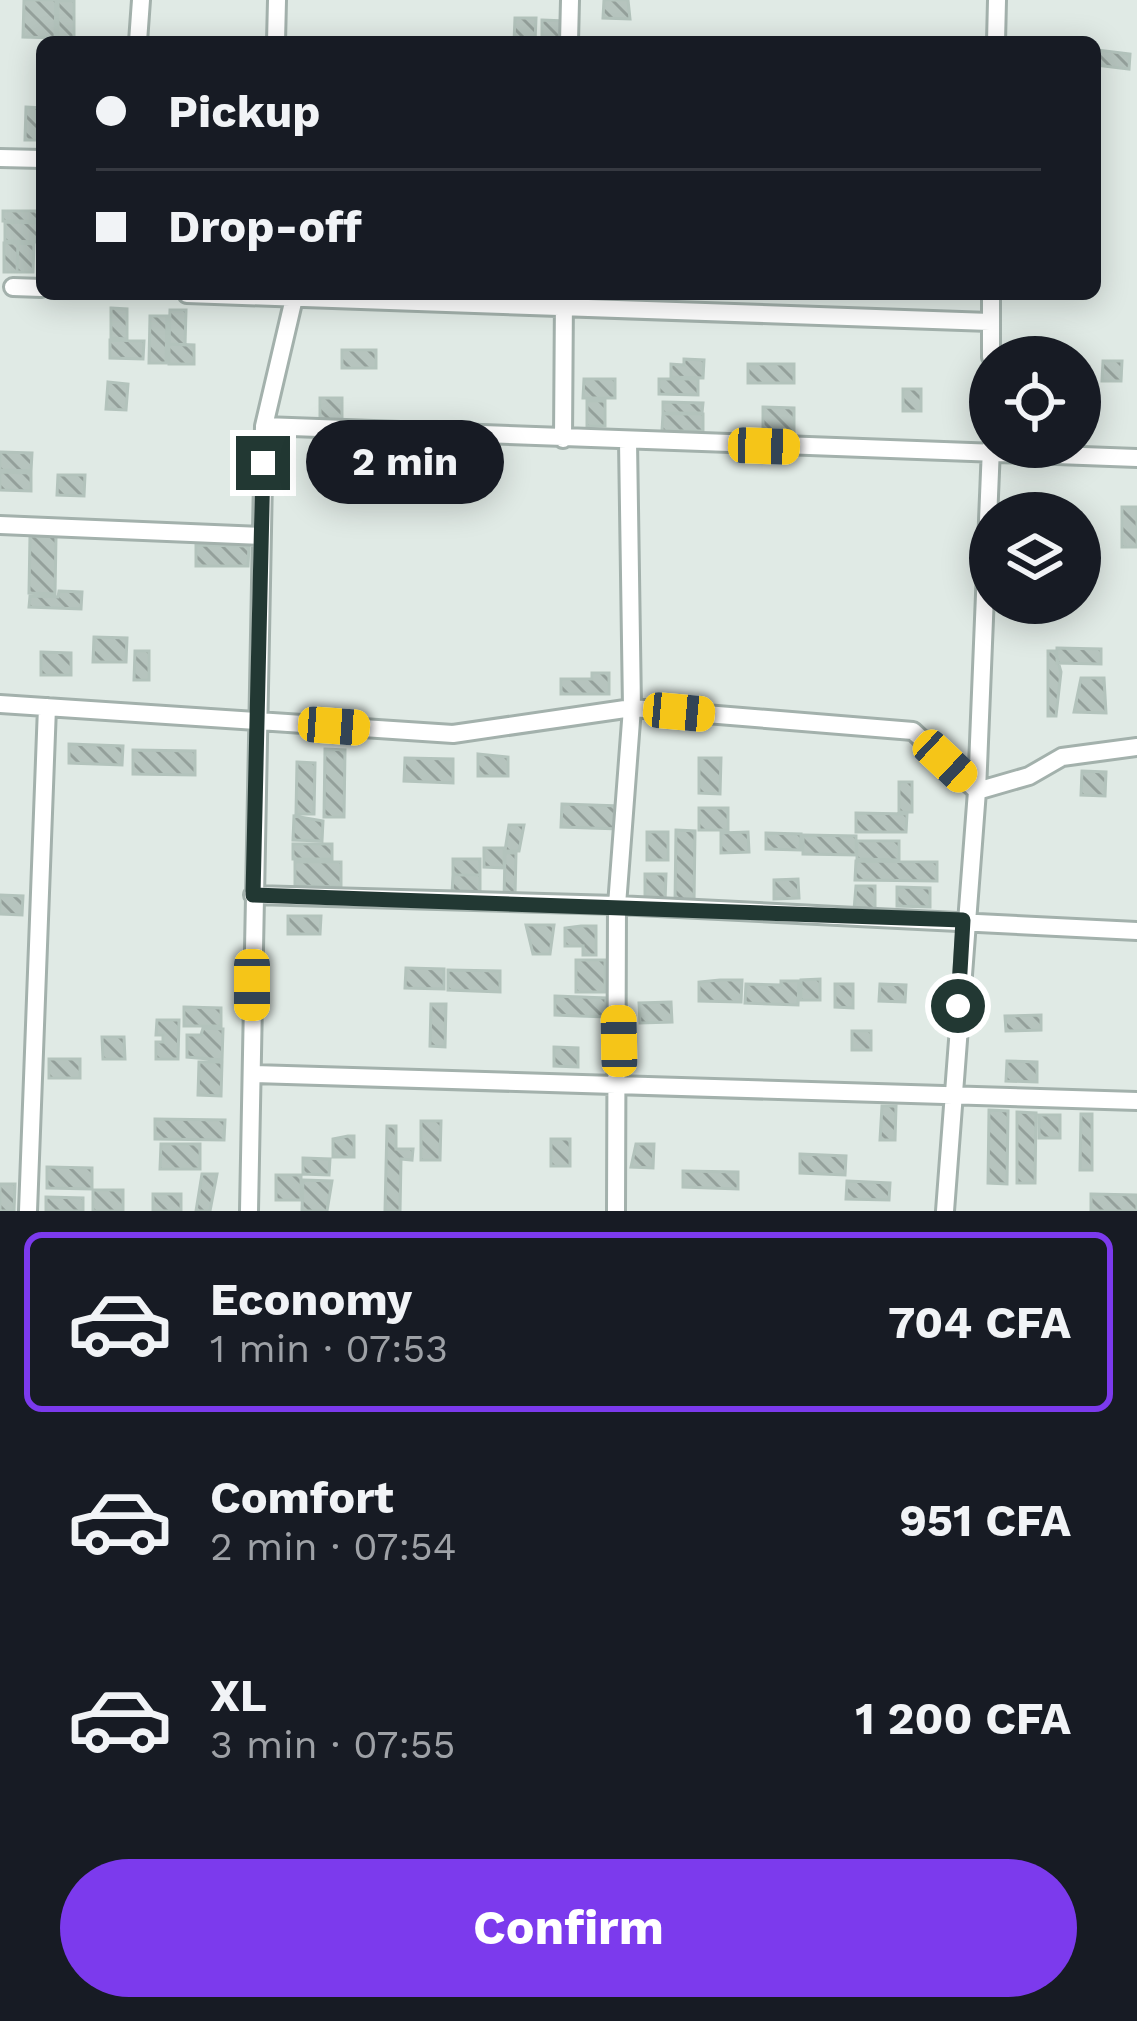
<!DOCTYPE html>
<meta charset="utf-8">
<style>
:root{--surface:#171b24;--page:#242831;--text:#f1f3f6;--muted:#9ea1a6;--line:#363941;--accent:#7c3aed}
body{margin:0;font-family:"Work Sans",sans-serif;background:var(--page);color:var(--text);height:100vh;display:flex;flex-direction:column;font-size:45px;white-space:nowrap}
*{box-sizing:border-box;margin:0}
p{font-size:39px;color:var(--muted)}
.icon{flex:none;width:66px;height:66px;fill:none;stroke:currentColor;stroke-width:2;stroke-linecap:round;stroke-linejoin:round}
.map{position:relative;height:1211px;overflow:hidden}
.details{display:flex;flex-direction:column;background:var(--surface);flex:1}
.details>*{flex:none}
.hud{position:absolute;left:36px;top:36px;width:1065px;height:264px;border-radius:18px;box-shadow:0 6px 30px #0003;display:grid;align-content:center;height:264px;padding:0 60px;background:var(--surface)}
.controls{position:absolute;left:969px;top:336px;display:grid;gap:24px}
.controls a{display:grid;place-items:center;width:132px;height:132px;border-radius:50%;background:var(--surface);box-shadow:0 6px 30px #0003;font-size:60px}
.end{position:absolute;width:54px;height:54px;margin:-27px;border:15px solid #223833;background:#fff;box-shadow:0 0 0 6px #fff}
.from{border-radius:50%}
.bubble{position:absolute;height:84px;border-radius:42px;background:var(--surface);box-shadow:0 6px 30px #0003;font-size:39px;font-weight:700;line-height:84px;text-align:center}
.car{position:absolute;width:36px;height:72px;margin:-36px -18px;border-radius:15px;box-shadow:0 0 9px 3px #0007;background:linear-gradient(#f5c518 24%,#345 0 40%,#f5c518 0 76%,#345 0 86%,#f5c518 0)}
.hud b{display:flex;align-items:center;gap:42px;height:114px;font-size:45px}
.hud b+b{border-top:3px solid var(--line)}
.hud i{width:30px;height:30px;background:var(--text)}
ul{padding:21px 0 0;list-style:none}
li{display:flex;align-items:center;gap:36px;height:180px;margin:0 24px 18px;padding:0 36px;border:6px solid transparent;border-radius:18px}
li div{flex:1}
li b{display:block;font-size:45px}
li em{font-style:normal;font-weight:700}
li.selected{border-color:var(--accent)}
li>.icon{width:108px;height:108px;stroke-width:1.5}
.cta{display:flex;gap:24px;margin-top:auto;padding:24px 60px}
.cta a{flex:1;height:138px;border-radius:72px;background:var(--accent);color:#fff;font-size:48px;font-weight:700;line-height:138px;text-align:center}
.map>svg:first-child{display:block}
.building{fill:url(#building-back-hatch);stroke:#b3c3bc;stroke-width:3}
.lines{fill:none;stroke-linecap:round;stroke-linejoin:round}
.minor-casing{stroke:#a3b1ac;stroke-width:22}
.minor{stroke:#fff;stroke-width:16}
.route{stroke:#223833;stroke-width:15}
</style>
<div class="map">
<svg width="1137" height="1211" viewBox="0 0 1137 1211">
<defs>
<pattern id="building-back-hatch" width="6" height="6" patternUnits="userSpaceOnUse" patternTransform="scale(3)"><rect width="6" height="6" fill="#b6c4be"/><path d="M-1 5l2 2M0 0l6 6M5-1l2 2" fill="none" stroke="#94a09b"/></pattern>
</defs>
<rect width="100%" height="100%" fill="#e0eae5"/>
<path class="building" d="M 24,0 L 56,0 L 55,38 L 23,37 Z
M 604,0 L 628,0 L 630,19 L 603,18 Z
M 58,1 L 74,1 L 74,38 L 58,38 Z
M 515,18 L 536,18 L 535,42 L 514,42 Z
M 542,20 L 564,21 L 563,42 L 542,42 Z
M 1097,50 L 1130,54 L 1129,69 L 1095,65 Z
M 26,107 L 42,108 L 41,140 L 25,140 Z
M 3,211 L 40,211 L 40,221 L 3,221 Z
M 5,222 L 41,223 L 40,242 L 5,241 Z
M 4,243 L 18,243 L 17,272 L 4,272 Z
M 18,243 L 34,244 L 33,272 L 17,272 Z
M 111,308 L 127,309 L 127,339 L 111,338 Z
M 170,310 L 186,310 L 185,345 L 169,344 Z
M 150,316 L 167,316 L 166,363 L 149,363 Z
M 110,340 L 144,341 L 143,359 L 110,358 Z
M 169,344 L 194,345 L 194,364 L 169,364 Z
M 342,350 L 376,350 L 376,368 L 342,368 Z
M 684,359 L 704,360 L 703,378 L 671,377 L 671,364 L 684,365 Z
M 1103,361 L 1122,361 L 1121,381 L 1102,381 Z
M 748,364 L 794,364 L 794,383 L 748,383 Z
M 584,379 L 615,379 L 615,398 L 583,398 Z
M 659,379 L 698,379 L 698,395 L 659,394 Z
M 108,382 L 128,384 L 126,410 L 106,409 Z
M 903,389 L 921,389 L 921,411 L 903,411 Z
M 320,398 L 342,398 L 342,423 L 320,423 Z
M 587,401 L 605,401 L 605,426 L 587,426 Z
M 663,402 L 703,403 L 702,413 L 663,413 Z
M 763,407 L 794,408 L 794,441 L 763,441 Z
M 663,414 L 703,414 L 703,431 L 662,431 Z
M 0,452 L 32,453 L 31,471 L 0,470 Z
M 358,468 L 412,470 L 411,489 L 358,487 Z
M 0,472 L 31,473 L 31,491 L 0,490 Z
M 58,475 L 85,475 L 84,496 L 57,495 Z
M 1122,507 L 1137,507 L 1137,547 L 1122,547 Z
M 30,536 L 56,536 L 55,594 L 29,593 Z
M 196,545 L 249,546 L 248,566 L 196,566 Z
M 59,591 L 82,592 L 81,609 L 29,607 L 30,596 L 58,597 Z
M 94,637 L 127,638 L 126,662 L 93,662 Z
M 1057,648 L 1101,649 L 1101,664 L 1057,663 Z
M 135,651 L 149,651 L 149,680 L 134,680 Z
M 1048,651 L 1055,651 L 1061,672 L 1056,716 L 1048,716 Z
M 41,652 L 71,653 L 71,675 L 41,675 Z
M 592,673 L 609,673 L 609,694 L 561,694 L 561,679 L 592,679 Z
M 1081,678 L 1104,678 L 1106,713 L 1074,712 Z
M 69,744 L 123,746 L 122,765 L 69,763 Z
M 325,749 L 345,750 L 344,817 L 324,817 Z
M 133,750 L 195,751 L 195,775 L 133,774 Z
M 478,754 L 508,757 L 508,776 L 478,776 Z
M 405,758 L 453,759 L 453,783 L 404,781 Z
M 699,758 L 721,758 L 720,794 L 699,793 Z
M 297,762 L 315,763 L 314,814 L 296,814 Z
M 1082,771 L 1106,772 L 1105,796 L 1081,795 Z
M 899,782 L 912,782 L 912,812 L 899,812 Z
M 562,804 L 620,806 L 619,829 L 561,827 Z
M 699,808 L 728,808 L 728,830 L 699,830 Z
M 856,813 L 907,814 L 906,832 L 856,832 Z
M 294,816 L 323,821 L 322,841 L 293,840 Z
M 509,825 L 524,825 L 519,851 L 505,851 Z
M 676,830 L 695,831 L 694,903 L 675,903 Z
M 647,832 L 668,832 L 668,860 L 647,860 Z
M 748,832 L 749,852 L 721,853 L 721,833 Z
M 766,833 L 801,834 L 800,850 L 766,849 Z
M 803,835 L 856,836 L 856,855 L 803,854 Z
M 857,841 L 899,841 L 899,860 L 857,859 Z
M 293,844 L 332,844 L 332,859 L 293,859 Z
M 484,848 L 504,848 L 504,868 L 484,867 Z
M 505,853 L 516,853 L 515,895 L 504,901 Z
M 453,859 L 480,859 L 480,875 L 453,875 Z
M 856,861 L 937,862 L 937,881 L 855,880 Z
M 295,862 L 341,862 L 341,887 L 295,886 Z
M 645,874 L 666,874 L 665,902 L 645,902 Z
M 453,875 L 480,875 L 480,894 L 452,894 Z
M 798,879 L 799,898 L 774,899 L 774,880 Z
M 856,886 L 875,886 L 875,909 L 854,910 Z
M 897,887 L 930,888 L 930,907 L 897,906 Z
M 0,895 L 23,896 L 22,915 L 0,914 Z
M 288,916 L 321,916 L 320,934 L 288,934 Z
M 526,925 L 554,925 L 550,954 L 533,954 Z
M 581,926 L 596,926 L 596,955 L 583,955 L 583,946 L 565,946 L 565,928 Z
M 576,960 L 605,960 L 605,992 L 576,992 Z
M 406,968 L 444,969 L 444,989 L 405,988 Z
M 448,970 L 500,971 L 500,992 L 448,990 Z
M 820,979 L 820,1000 L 801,1000 L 801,980 Z
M 720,980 L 742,980 L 741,1002 L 699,1001 L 699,982 Z
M 781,981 L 799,981 L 798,1005 L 745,1003 L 746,984 L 781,985 Z
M 835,984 L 853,984 L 853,1008 L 835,1007 Z
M 880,984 L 906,985 L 905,1002 L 879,1001 Z
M 555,996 L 606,998 L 605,1017 L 555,1015 Z
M 671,1002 L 672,1022 L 640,1023 L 639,1003 Z
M 431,1004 L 446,1004 L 445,1047 L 430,1046 Z
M 184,1007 L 221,1008 L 221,1026 L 184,1026 Z
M 1041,1015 L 1041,1030 L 1006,1031 L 1005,1016 Z
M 157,1020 L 179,1020 L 178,1059 L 156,1059 L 156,1042 L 163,1042 L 163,1035 L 156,1035 Z
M 203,1028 L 223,1029 L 222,1060 L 187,1057 L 187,1035 L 201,1035 Z
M 852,1031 L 871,1031 L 871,1050 L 852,1050 Z
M 102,1037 L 124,1037 L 125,1059 L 103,1059 Z
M 554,1047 L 578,1048 L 578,1067 L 554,1066 Z
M 49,1059 L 80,1059 L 80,1078 L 49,1078 Z
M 1007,1061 L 1037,1062 L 1037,1082 L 1006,1081 Z
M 199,1062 L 222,1062 L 221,1096 L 198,1095 Z
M 882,1106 L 896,1106 L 895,1140 L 880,1140 Z
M 989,1110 L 1008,1111 L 1007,1184 L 988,1183 Z
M 1017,1112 L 1036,1113 L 1035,1183 L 1017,1183 Z
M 1081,1114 L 1092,1114 L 1092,1170 L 1080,1170 Z
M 1039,1115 L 1060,1115 L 1060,1138 L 1039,1138 Z
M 155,1119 L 225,1120 L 224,1140 L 155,1139 Z
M 421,1121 L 441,1121 L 440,1160 L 421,1160 Z
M 387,1126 L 396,1126 L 396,1149 L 413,1149 L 412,1160 L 401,1159 L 400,1211 L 385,1211 Z
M 348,1136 L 354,1136 L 354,1157 L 333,1157 L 333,1139 Z
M 551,1139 L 570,1139 L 570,1166 L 551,1166 Z
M 161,1144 L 200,1144 L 200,1169 L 160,1169 Z
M 636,1144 L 654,1144 L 653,1168 L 631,1167 Z
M 800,1154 L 846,1156 L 845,1175 L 800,1173 Z
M 303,1158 L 330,1159 L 329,1175 L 303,1174 Z
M 47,1167 L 92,1168 L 92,1189 L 47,1188 Z
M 683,1171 L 738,1172 L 738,1189 L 683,1187 Z
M 202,1174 L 217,1174 L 210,1211 L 196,1211 Z
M 276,1175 L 301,1175 L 301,1200 L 276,1200 Z
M 303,1180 L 332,1181 L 327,1211 L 302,1211 Z
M 847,1181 L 890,1183 L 889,1200 L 846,1199 Z
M 0,1184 L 15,1184 L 14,1211 L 0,1211 Z
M 93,1190 L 123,1190 L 123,1211 L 93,1211 Z
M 153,1194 L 181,1194 L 181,1211 L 153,1211 Z
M 1091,1194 L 1137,1195 L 1137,1211 L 1091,1211 Z
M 46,1197 L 83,1198 L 83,1211 L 46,1211 Z"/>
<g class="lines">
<g class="minor-casing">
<path id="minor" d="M 138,42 L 141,0
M 276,42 L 277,0
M 569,42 L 570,0
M 996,42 L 997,0
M 0,158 L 42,159
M 13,287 L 42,288
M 187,294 L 990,322
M 991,357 L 991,294
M 264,426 L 1137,458
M 563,439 L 564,295
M 0,525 L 261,536
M 0,704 L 453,734 L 632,708 L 913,731 L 977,791 L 1029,776 L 1062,757 L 1137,747
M 253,895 L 617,905 L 1137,931
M 252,1074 L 1137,1101
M 28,1211 L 47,707
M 249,1211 L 264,426 L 295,294
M 616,1211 L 617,905 L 632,708 L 628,441
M 945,1211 L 977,791 L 991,447"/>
</g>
<use href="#minor" class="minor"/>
</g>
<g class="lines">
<path class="route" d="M 263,463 L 253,895 L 963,920 L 958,1006"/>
</g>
</svg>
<div class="controls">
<a><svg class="icon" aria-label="locate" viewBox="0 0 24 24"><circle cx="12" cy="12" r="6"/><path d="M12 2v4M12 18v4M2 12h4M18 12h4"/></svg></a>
<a><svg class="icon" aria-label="layers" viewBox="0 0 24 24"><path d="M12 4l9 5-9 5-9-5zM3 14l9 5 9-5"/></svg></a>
</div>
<i class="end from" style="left:958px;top:1006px"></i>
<i class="end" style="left:263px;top:463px"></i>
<div class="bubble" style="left:306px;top:420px;width:198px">2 min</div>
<i class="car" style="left:764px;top:446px;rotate:92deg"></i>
<i class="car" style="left:679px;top:712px;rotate:95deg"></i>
<i class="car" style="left:334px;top:726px;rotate:94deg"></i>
<i class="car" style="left:945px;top:761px;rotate:133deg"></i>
<i class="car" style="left:252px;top:985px;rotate:180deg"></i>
<i class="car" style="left:619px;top:1041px;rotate:359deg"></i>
<div class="hud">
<b><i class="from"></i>Pickup</b>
<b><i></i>Drop-off</b>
</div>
</div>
<section class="details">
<ul>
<li class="selected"><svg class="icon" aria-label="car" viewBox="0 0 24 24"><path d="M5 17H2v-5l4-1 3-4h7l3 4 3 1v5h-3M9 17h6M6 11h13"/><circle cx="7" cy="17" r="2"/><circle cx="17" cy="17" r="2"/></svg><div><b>Economy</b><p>1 min · 07:53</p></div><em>704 CFA</em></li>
<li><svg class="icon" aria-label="car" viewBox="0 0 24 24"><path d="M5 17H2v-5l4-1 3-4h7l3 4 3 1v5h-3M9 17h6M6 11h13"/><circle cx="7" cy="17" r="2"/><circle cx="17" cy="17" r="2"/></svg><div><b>Comfort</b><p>2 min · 07:54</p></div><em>951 CFA</em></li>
<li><svg class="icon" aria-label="car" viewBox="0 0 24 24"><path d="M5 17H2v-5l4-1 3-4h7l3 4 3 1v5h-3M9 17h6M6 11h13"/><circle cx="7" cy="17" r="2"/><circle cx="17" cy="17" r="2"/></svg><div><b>XL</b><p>3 min · 07:55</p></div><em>1 200 CFA</em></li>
</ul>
<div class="cta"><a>Confirm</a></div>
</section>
